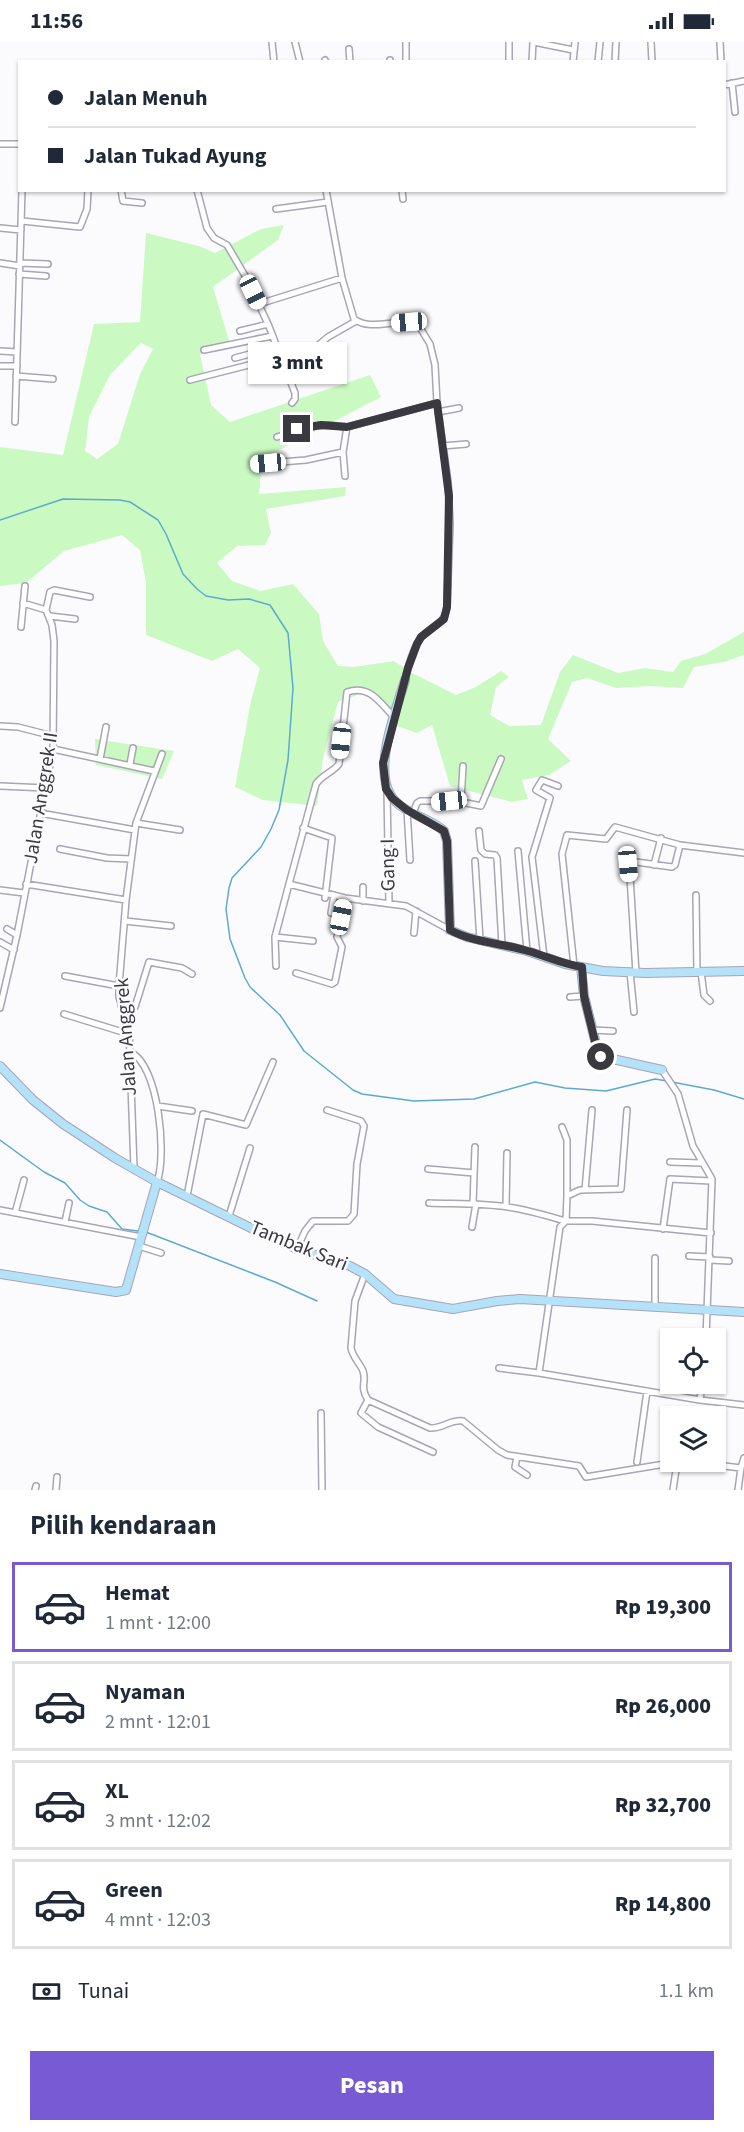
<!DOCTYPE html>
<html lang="id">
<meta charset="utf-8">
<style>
:root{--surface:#fff;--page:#f6f6f7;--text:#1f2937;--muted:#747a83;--line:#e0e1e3;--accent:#775ad4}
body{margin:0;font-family:"Source Sans 3",sans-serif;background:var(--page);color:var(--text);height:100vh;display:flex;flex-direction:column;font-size:22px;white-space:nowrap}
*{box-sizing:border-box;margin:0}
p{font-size:20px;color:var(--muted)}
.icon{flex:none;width:33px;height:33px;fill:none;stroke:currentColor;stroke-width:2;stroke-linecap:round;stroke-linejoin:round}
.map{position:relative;height:1448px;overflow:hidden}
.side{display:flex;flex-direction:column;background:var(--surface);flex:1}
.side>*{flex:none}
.top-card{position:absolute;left:18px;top:18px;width:708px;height:132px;border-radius:0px;box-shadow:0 2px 4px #0004;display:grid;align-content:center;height:132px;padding:0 30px;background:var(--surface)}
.tools{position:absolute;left:660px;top:1286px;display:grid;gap:12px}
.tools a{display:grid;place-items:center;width:66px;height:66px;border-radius:0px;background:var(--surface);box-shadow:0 2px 4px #0004;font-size:30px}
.end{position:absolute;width:27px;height:27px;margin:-14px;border:8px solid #3a3940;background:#fff;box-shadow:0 0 0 3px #fff}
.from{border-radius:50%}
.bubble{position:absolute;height:42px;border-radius:0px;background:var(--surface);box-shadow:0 2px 4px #0004;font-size:20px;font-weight:800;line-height:42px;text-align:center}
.car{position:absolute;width:18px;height:36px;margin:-18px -9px;border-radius:8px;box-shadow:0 0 4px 2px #0007;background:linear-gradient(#fff 24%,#345 0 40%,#fff 0 76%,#345 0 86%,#fff 0)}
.top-card b{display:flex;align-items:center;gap:21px;height:57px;font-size:22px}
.top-card b+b{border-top:2px solid var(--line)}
.top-card i{width:15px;height:15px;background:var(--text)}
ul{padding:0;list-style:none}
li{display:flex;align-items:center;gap:18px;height:90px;margin:0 12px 9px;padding:0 18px;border:3px solid var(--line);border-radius:0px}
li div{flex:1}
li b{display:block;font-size:22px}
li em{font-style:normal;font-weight:800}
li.active{border-color:var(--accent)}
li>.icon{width:54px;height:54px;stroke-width:1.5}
h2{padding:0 30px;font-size:27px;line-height:72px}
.pay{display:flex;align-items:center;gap:15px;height:66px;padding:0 30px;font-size:22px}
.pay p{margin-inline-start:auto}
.button{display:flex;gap:12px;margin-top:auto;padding:12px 30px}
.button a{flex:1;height:69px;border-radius:0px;background:var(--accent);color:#fff;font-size:24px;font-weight:800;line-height:69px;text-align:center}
.status{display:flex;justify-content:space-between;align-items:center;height:42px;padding:0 30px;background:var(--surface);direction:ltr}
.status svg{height:16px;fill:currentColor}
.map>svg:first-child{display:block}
.green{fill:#caf9c2;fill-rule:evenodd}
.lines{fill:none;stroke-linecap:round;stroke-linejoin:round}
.stream{stroke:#5babd0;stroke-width:1.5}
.street-casing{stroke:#a7a5b7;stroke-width:8}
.secondary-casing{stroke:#a7a5b7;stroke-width:10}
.street{stroke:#fff;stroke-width:5}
.secondary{stroke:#b4e2f9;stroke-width:8}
.route{stroke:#3a3940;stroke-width:8}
.labels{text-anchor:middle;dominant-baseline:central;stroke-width:5;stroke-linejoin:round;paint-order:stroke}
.street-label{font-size:20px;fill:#3a3940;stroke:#fbfbfe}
</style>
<div class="status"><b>11:56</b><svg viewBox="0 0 49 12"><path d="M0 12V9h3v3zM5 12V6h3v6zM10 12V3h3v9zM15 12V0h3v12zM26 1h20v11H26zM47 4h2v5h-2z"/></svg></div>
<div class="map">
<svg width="744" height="1448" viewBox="0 0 744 1448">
<rect width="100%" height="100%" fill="#fbfbfe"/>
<path class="green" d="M 284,183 L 278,198 L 213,245 L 230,302 L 200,312 L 211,363 L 230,380 L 370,333 L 381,355 L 262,417 L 259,452 L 346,445 L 345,454 L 266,467 L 271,491 L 265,503 L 237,504 L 217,521 L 232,539 L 260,549 L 293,542 L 319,572 L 323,599 L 338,624 L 354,625 L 394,619 L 412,631 L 456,653 L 476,645 L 501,629 L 509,635 L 496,645 L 490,673 L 509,684 L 541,683 L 560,630 L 573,613 L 618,631 L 645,626 L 673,630 L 681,619 L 705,612 L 744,590 L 744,613 L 724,620 L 694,625 L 683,646 L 650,644 L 616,646 L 587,636 L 572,640 L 548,697 L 571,719 L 549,733 L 522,738 L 528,757 L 512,760 L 450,744 L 432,683 L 417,691 L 397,684 L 368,649 L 338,660 L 323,716 L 317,764 L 263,758 L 235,745 L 251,659 L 260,626 L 238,607 L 212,619 L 146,593 L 146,540 L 140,508 L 122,493 L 64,509 L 26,541 L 0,544 L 0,405 L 63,413 L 94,282 L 140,280 L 146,191 L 199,204 L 215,211 L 261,187 ZM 141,301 L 153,307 L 140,332 L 118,402 L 97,417 L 85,409 L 89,375 L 110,333 Z
M 95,697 L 174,709 L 162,737 L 96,723 Z"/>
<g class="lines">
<path class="stream" d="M 0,478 L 63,457 L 120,458 L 130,460 L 158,478 L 166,492 L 183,532 L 197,547 L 206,554 L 228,558 L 249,557 L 270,563 L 288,591 L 293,646 L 288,718 L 279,768 L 271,787 L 261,805 L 232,836 L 229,846 L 226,867 L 230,897 L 245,936 L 250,945 L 280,973 L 304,1009 L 353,1048 L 362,1052 L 414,1059 L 474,1057 L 535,1040 L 565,1046 L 606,1049 L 655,1037 L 667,1039
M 672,1040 L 714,1048 L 744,1057
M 0,1098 L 44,1130 L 65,1141 L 80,1158 L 89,1164 L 107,1170 L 122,1187 L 138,1189
M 146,1190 L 275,1240 L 317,1259"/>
<g class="street-casing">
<path id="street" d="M 272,0 L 274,20
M 295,0 L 300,20
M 406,0 L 406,20
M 509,0 L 509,20
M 534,0 L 573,8
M 651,0 L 652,20
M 720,0 L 721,20
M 349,7 L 350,20
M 325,18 L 326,20
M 390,18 L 390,20
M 532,20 L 533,0
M 573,20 L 575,0
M 598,20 L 600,0
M 615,20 L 616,0
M 732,41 L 735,70
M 724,43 L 744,39
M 0,102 L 20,102
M 121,148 L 123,159 L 142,161
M 197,148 L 207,186 L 214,196 L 227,203 L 247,237 L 268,282 L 295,351 L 295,357 L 292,361
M 326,148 L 342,236 L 354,277 C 373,291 400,273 419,284 L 430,302 L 435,323 L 437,361 L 448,440 L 450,482 L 447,565 C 444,585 430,583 420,597 C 412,608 408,625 405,638
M 402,148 L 403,157
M 276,167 L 328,160
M 22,179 L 80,185 L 87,167 L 88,148
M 0,186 L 21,188
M 0,221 L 20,224
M 20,221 L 48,222
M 19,232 L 46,234
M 259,262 L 342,236
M 240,289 L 268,282
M 204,308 L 272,294
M 0,309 L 17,310
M 235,316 L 276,305
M 0,324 L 17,324
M 285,325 L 303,316 L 328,295 L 356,279
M 16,334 L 53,337
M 190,338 L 264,319 L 281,318
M 438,370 L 459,366
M 15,380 L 22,148
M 277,395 L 307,385 L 328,383 L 347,385 L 437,361
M 443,404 L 466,402
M 256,422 L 306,418 L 343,410
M 345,434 L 343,410 L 347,385
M 46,568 L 50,550 L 54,548 L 90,555
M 50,574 L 75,577
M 21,585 L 25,544
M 394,675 C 380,661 370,642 347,650 L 339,722 C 333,730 322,733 316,742 L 289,842 L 345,856 L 406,864 L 450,888
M 0,684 L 18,685 L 53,694
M 53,707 L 154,729
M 100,717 L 106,685
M 130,722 L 133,706
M 0,744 L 46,746
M 387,749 L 389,861
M 461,759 L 463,724
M 407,768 L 410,818
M 40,771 L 135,788
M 413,771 L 417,761 L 420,759 L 457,759 L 481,764 L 501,717
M 136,781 L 180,788
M 303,786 L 332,796 L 325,856
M 479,789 L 481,808 L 485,812 L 495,813 L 497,816 L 502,903
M 60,807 L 107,816 L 131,817
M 518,809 L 527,909
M 475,819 L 480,898
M 654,823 L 661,796
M 26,842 L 126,858
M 0,848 L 24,851
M 696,853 L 697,930
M 363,859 L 363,845
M 331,871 L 334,853
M 125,879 L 171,884
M 7,887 L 17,893
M 414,891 L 416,869
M 275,895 L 313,899
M 0,900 L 14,908
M 544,915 L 532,815 L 550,756 L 536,748 L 542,738 L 558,744
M 276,924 L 275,895 L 289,842
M 574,924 L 562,812 L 567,793 L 606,797 L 615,785 L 680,803
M 630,930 L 634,970
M 701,930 L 704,953 L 710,959
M 296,931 L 332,942 L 335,940 L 342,905 L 337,895 L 345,856
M 636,931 L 629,819 L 672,825 L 675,823 L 680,803 L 744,811
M 65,934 L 119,944
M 570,955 L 584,954
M 121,963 L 132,966 L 135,965 L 149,920 L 182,926 L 192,932
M 0,966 L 17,893 L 53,707 L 54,599 L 52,583 L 46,568 L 23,561
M 64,972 L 129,992
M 592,988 L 613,989
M 130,1010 C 159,1022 167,1114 157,1140
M 662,1028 L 678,1052 L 693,1104 L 712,1137 L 706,1296
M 158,1064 L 192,1069
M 627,1068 L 621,1147 L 580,1148 L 567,1154 L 566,1179 L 592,1179 L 711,1191
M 562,1085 L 567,1098 L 567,1154
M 670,1120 L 701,1121
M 134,1126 L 129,987 L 119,955 L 119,944 L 126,858 L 136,781 L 162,712
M 428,1127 L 474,1131
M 585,1148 L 592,1068
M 187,1154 L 203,1072 L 246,1083 L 273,1020
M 429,1161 C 455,1162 482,1161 508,1165 C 528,1168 547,1174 566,1179 L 560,1185 L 539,1331 L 700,1358 L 744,1363
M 473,1162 L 475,1105
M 506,1164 L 507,1111
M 0,1168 L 141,1195
M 15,1171 L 24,1138
M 229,1174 L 250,1106
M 65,1180 L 69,1161
M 472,1185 L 476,1162
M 663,1187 L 670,1137 L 711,1139
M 139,1204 L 161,1211
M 297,1207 L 305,1189 L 313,1179 L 348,1179 L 354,1172 L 357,1122 L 364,1084 L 361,1079 L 327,1068
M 689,1214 L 710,1215
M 710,1218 L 729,1219
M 365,1232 L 355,1259 L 351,1306 C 353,1316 360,1321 363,1329 C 367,1340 359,1344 368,1358 L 361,1371 L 378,1385 L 433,1410
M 655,1264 L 655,1216
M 499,1326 L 539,1331
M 368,1358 L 430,1386 C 442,1387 451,1377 463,1379 L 498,1408 L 507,1413 L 579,1424 L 586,1435 L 683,1419 L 741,1426 L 744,1416
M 700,1358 L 702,1341
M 321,1371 L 322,1448
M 517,1415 L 515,1425 L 527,1433
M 637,1420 L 647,1349
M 35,1448 L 36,1444
M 56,1448 L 57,1435
M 673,1448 L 677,1421
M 738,1448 L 741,1426"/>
</g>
<g class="secondary-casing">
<path id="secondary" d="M 405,638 C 396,669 369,734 396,760 C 409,773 430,776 444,789 L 447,799 L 450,888 L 467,895 L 527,909 L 565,922 L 603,929 L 645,931 L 744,929
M 581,925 L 584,954 L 599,1014 L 662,1028
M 0,1024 L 33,1058 L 63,1082 L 115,1116 L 157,1140 L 251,1186 L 297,1207 L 350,1224 L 365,1232 L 394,1257 L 453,1267 L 497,1259 L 520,1257 L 744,1270
M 0,1232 L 116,1250 L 126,1248 L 157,1140"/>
</g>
<use href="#street" class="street"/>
<use href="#secondary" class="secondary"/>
</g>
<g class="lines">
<path class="route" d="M 297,387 L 321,383 L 347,385 L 437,361 L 449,454 L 447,565 L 444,577 L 421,595 L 417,602 L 408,626 L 383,721 L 386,747 L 392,756 L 407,768 L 444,789 L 447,799 L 450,888 C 474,901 502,901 528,909 C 546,914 562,922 582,925 L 584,954 L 598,1012 L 601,1015"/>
</g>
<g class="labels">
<g class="street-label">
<text transform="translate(41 756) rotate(-81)">Jalan Anggrek II</text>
<text transform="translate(388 823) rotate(-91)">Gang I</text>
<text transform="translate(126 995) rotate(-94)">Jalan Anggrek</text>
<text transform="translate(299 1204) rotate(22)">Tambak Sari</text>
</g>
</g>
</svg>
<div class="tools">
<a><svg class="icon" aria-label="locate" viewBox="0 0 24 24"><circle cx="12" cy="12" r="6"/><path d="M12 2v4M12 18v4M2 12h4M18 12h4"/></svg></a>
<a><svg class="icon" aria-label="layers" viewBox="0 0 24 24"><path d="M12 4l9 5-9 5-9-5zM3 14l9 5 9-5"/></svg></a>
</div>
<i class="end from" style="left:601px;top:1015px"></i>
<i class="end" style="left:297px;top:387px"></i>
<div class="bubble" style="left:248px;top:300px;width:99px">3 mnt</div>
<i class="car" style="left:253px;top:250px;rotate:154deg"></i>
<i class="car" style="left:409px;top:280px;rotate:266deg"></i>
<i class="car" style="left:268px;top:421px;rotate:265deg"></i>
<i class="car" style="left:341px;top:699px;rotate:186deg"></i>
<i class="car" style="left:449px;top:759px;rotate:264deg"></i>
<i class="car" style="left:628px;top:822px;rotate:175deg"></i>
<i class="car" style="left:341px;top:875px;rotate:11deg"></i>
<div class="top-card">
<b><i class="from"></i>Jalan Menuh</b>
<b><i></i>Jalan Tukad Ayung</b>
</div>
</div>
<section class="side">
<h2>Pilih kendaraan</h2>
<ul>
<li class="active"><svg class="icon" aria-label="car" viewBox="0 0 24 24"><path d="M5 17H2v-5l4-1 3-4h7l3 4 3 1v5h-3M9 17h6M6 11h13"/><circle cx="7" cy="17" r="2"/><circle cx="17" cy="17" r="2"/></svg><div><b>Hemat</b><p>1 mnt · 12:00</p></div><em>Rp 19,300</em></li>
<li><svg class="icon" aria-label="car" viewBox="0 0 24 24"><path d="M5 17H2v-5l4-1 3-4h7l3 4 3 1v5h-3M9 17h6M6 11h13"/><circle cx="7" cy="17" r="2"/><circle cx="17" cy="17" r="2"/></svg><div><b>Nyaman</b><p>2 mnt · 12:01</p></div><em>Rp 26,000</em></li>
<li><svg class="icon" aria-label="car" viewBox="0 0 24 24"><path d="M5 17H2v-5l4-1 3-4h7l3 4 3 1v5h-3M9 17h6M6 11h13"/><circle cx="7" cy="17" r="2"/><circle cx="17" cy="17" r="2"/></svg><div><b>XL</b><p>3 mnt · 12:02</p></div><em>Rp 32,700</em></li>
<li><svg class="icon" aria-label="car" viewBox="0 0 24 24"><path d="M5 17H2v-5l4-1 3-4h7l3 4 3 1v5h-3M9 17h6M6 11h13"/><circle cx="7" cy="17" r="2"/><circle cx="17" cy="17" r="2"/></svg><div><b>Green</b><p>4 mnt · 12:03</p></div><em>Rp 14,800</em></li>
</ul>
<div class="pay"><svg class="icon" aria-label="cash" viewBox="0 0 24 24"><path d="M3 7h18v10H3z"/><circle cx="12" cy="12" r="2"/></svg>Tunai<p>1.1 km</p></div>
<div class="button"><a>Pesan</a></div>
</section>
